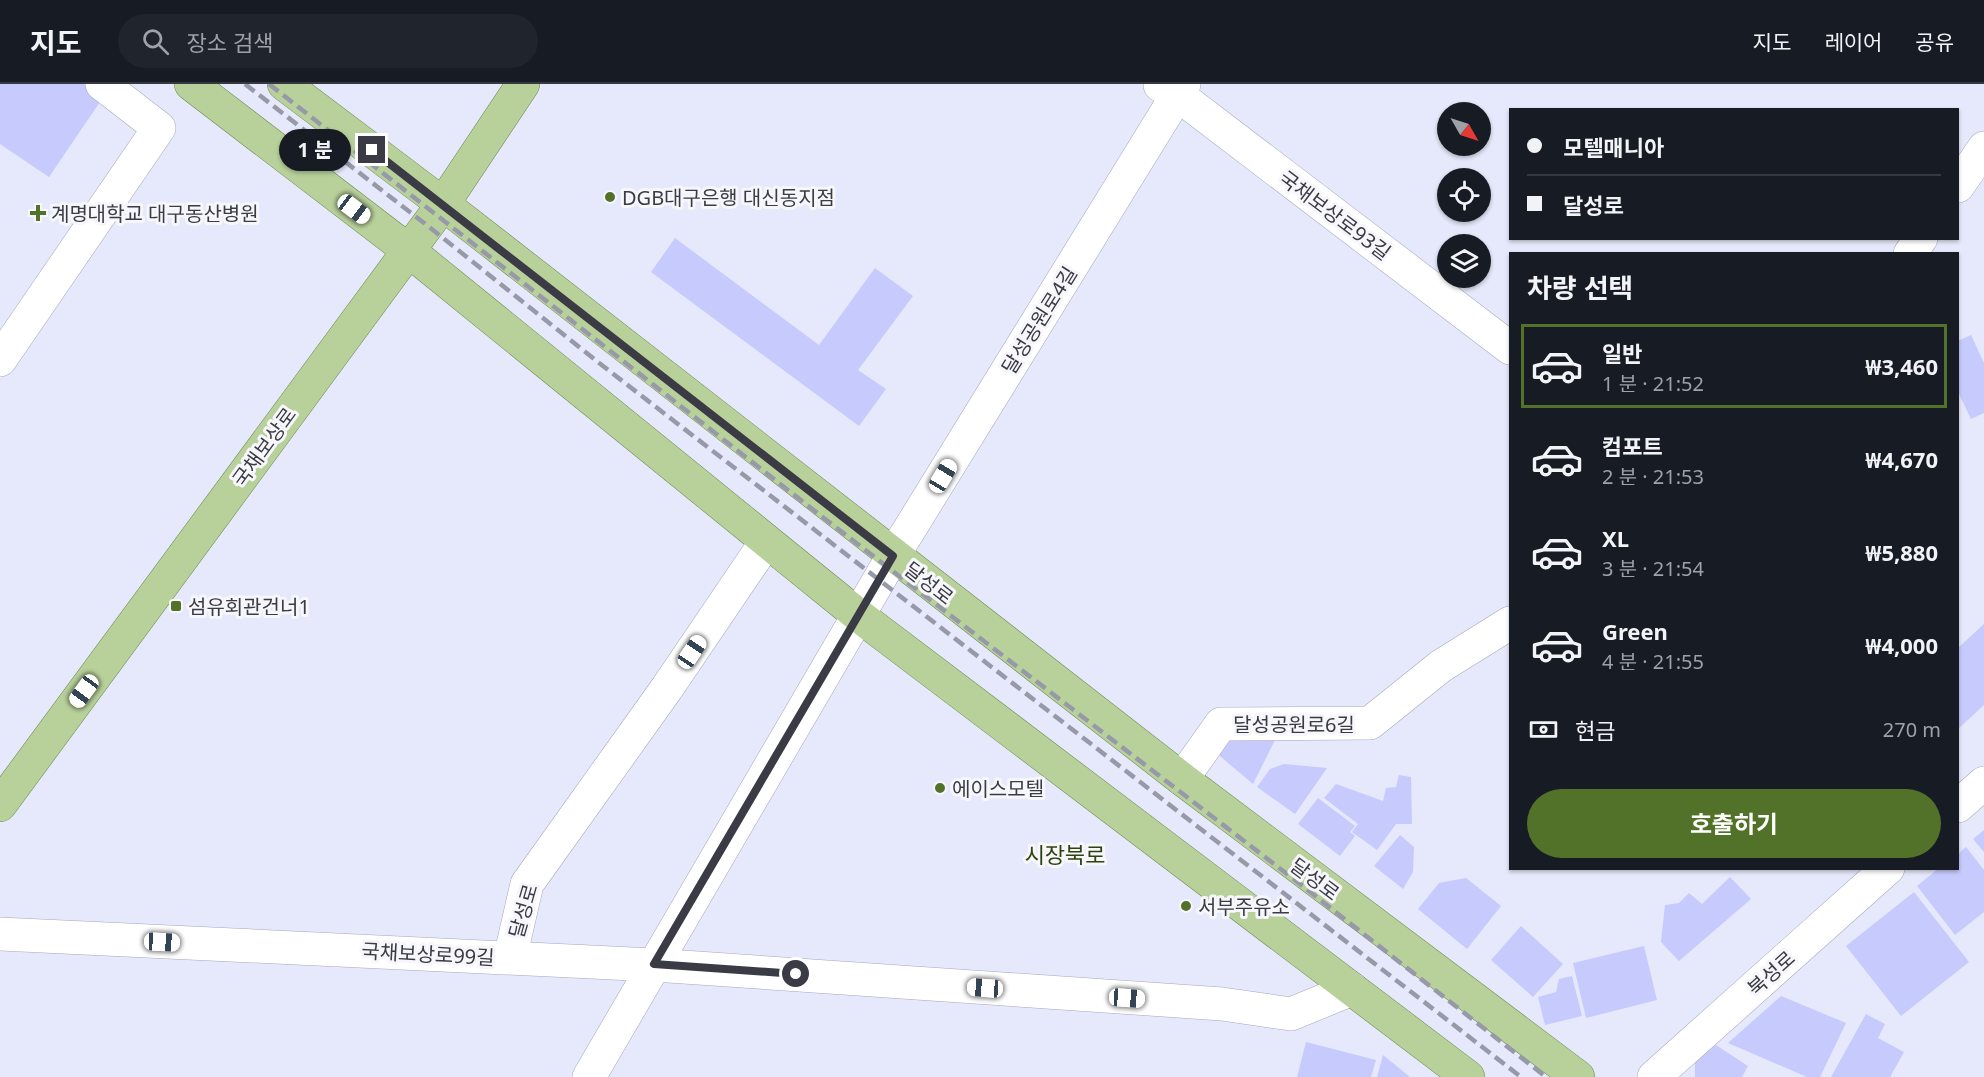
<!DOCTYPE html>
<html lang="ko">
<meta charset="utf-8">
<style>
:root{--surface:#171b24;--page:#20242c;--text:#f1f3f6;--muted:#9ea1a6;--line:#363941;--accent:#527229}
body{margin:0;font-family:"Noto Sans","Noto Sans KR",sans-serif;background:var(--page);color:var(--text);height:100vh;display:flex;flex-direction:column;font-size:22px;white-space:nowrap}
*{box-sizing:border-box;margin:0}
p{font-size:20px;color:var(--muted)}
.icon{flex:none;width:33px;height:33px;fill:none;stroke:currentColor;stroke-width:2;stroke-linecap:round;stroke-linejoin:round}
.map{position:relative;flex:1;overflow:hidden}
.sheet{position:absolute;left:1509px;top:168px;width:450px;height:618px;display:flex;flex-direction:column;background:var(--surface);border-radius:0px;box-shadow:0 2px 4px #0004}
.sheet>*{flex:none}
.hud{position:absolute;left:1509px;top:24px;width:450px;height:132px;border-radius:0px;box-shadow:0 2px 4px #0004;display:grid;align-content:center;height:132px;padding:0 18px;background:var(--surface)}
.needle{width:39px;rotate:129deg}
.tools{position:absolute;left:1437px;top:18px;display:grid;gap:12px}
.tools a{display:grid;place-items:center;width:54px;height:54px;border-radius:50%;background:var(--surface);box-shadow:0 2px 4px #0004;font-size:30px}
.end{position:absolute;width:27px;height:27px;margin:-14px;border:8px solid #3a3b44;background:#fff;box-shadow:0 0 0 3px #fff}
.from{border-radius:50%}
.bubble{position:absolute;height:42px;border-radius:21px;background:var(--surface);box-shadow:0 2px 4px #0004;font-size:20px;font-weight:700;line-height:42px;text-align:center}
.car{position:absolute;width:18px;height:36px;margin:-18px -9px;border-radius:8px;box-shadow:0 0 4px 2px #0007;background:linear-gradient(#fff 24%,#345 0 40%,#fff 0 76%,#345 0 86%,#fff 0)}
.hud b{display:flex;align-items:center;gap:21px;height:57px;font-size:22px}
.hud b+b{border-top:2px solid var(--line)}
.hud i{width:15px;height:15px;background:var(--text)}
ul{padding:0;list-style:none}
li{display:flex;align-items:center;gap:18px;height:84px;margin:0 12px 9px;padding:0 6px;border:3px solid transparent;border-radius:0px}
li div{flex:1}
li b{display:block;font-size:22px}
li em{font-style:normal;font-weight:700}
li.on{border-color:var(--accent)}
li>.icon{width:54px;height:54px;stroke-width:1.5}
h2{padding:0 18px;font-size:27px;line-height:72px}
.pay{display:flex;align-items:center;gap:15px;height:66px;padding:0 18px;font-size:22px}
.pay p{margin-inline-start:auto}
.button{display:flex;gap:12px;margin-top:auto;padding:12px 18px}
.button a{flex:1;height:69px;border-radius:36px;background:var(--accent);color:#fff;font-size:24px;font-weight:700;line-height:69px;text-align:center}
header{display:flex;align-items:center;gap:36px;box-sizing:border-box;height:84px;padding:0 30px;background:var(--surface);border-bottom:2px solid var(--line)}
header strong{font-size:28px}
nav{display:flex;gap:33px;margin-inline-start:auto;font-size:21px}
.search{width:420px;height:54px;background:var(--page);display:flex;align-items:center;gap:15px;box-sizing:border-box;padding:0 21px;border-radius:33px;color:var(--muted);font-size:22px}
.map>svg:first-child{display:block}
.building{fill:#c7cafc}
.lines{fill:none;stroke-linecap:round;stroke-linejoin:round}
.minor-casing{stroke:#a6a7be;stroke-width:34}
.major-casing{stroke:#6d8951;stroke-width:34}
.minor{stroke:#fff;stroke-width:33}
.major{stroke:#b8d19b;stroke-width:33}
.rail{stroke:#9899a8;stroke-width:4.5;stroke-dasharray:12 6;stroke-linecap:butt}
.route{stroke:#3a3b44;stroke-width:8}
.poi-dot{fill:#527229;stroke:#f6f6fb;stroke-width:2}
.labels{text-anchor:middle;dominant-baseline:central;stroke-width:6;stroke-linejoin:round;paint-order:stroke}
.poi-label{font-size:20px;fill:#3a3b44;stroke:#f6f6fb;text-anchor:start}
.street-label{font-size:20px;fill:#3a3b44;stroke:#f6f6fb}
.quarter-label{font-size:22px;fill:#2c420f;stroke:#f6f6fb}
</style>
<header>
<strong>지도</strong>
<div class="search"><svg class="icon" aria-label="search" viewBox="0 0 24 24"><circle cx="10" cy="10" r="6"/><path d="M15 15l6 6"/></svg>장소 검색</div>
<nav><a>지도</a><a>레이어</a><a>공유</a></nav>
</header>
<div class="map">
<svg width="1984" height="993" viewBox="0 0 1984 993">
<rect width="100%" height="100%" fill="#e6e8fb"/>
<path class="building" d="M 0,0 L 86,0 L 104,12 L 49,93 L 0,60 Z
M 675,154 L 819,261 L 875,184 L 913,212 L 858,286 L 886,305 L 859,342 L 651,188 Z
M 1971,251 L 1984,279 L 1984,329 L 1971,335 L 1958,308 L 1958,257 Z
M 1984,540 L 1984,621 L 1958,645 L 1958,564 Z
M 1279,648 L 1253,700 L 1214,667 L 1226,649 Z
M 1284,680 L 1327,684 L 1295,730 L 1257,703 L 1270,685 Z
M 1399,691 L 1411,693 L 1412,740 L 1396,740 L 1377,766 L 1352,748 L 1358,740 L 1324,714 L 1336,700 L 1383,717 L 1386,704 L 1396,703 Z
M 1318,714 L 1355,742 L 1350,748 L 1355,752 L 1340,772 L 1298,740 Z
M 1984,746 L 1984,768 L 1973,755 Z
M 1400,751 L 1414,763 L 1413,788 L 1403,805 L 1374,782 Z
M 1966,763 L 1984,786 L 1984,828 L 1955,851 L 1917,802 L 1939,784 L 1958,784 L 1958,770 Z
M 1730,793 L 1751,815 L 1679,877 L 1661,858 L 1665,821 L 1679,819 L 1689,809 L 1702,820 Z
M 1466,794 L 1501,822 L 1467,865 L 1418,825 L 1439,799 Z
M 1914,808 L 1969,878 L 1901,932 L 1846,862 Z
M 1521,842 L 1563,880 L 1533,913 L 1491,876 Z
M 1644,862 L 1657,916 L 1586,934 L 1573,879 Z
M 1572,892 L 1582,932 L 1545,941 L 1538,913 L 1556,908 L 1559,895 Z
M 1781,912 L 1846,939 L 1820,993 L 1807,993 L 1728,959 Z
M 1866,930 L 1885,940 L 1878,954 L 1904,968 L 1890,993 L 1831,993 Z
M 1306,958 L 1376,976 L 1371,993 L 1297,993 Z
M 1716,961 L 1748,982 L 1742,993 L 1695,993 L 1695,975 Z
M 1383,971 L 1410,993 L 1377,993 Z"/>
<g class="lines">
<g class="minor-casing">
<path id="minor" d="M 1160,1 L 1178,11 L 1510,264
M 1958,102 L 1984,64
M 1910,170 L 1921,154
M 0,276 L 159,44 L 102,0
M 1182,695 L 1221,640 L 1370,639 L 1441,582 L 1510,539
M 1958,722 L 1984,699
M 0,850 L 654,881 L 1222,920 L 1291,930 L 1352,905
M 510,874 L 527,800 L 667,604 L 766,458
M 589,993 L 893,472 L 1184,0
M 1654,993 L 1888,784"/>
</g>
<g class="major-casing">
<path id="major" d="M 191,0 L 408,166 L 858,531 L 1468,993
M 284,0 L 443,120 L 1182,695 L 1578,993
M 0,721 L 443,120 L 523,0"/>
</g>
<use href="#minor" class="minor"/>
<use href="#major" class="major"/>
<path class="rail" d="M 245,0 L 433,146 L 603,282 L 1521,993
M 269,0 L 825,435 L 1291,793 L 1546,993"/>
</g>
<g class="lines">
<path class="route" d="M 372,66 L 893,472 L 654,880 L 796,890"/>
</g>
<g class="poi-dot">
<circle cx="610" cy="113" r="6"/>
<path d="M35 120h6v6h6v6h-6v6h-6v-6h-6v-6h6z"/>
<rect x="170" y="516" width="12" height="12" rx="3"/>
<circle cx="940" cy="704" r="6"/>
<circle cx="1186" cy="822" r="6"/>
</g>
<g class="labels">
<g class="poi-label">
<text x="622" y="113">DGB대구은행 대신동지점</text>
<text x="51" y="129">계명대학교 대구동산병원</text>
<text x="188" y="522">섬유회관건너1</text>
<text x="952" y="704">에이스모텔</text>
<text x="1198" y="822">서부주유소</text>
</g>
<g class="street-label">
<text transform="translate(1335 131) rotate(37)">국채보상로93길</text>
<text transform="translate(1039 236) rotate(-58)">달성공원로4길</text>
<text transform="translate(264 363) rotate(-54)">국채보상로</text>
<text transform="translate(929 499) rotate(38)">달성로</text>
<text x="1294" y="640">달성공원로6길</text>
<text transform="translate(1315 795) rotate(37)">달성로</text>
<text transform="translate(523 827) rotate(-74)">달성로</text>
<text transform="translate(428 870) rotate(3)">국채보상로99길</text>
<text transform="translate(1771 889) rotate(-42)">북성로</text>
</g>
<g class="quarter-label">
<text x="1065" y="770">시장북로</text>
</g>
</g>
</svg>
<div class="tools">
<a><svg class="needle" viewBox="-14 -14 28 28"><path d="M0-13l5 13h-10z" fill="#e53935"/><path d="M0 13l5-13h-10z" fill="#9ea1a6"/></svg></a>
<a><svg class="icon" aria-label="locate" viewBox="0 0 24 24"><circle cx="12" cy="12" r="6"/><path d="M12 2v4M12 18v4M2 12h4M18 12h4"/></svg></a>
<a><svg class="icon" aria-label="layers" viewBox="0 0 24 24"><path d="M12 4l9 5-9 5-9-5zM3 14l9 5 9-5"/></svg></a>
</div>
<i class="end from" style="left:796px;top:890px"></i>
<i class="end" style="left:372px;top:66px"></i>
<div class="bubble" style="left:279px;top:45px;width:72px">1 분</div>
<i class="car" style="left:354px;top:125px;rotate:127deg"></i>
<i class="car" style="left:943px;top:392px;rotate:31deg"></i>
<i class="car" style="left:692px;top:568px;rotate:34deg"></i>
<i class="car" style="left:84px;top:607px;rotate:216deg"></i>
<i class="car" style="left:162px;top:858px;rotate:93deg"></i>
<i class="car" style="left:985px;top:904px;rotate:274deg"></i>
<i class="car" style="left:1127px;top:914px;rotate:94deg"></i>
<div class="hud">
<b><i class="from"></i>모텔매니아</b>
<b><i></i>달성로</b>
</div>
<section class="sheet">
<h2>차량 선택</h2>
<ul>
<li class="on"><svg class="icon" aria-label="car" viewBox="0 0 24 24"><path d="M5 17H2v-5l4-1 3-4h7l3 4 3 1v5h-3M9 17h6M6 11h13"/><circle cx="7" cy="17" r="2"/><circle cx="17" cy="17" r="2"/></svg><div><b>일반</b><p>1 분 · 21:52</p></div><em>₩3,460</em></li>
<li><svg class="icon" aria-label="car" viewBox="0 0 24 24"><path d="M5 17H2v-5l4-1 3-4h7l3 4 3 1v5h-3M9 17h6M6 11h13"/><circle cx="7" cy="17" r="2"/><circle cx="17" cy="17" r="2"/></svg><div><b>컴포트</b><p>2 분 · 21:53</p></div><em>₩4,670</em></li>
<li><svg class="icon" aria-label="car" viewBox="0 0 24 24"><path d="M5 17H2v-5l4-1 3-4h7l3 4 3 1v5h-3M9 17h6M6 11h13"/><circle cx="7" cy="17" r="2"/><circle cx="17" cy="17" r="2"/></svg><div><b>XL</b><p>3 분 · 21:54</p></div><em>₩5,880</em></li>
<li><svg class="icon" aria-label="car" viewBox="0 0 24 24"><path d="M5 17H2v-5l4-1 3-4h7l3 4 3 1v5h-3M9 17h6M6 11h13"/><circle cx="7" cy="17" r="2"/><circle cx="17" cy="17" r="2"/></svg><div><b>Green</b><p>4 분 · 21:55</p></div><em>₩4,000</em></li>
</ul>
<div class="pay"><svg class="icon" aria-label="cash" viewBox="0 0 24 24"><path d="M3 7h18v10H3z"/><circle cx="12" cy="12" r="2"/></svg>현금<p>270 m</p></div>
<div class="button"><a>호출하기</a></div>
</section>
</div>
